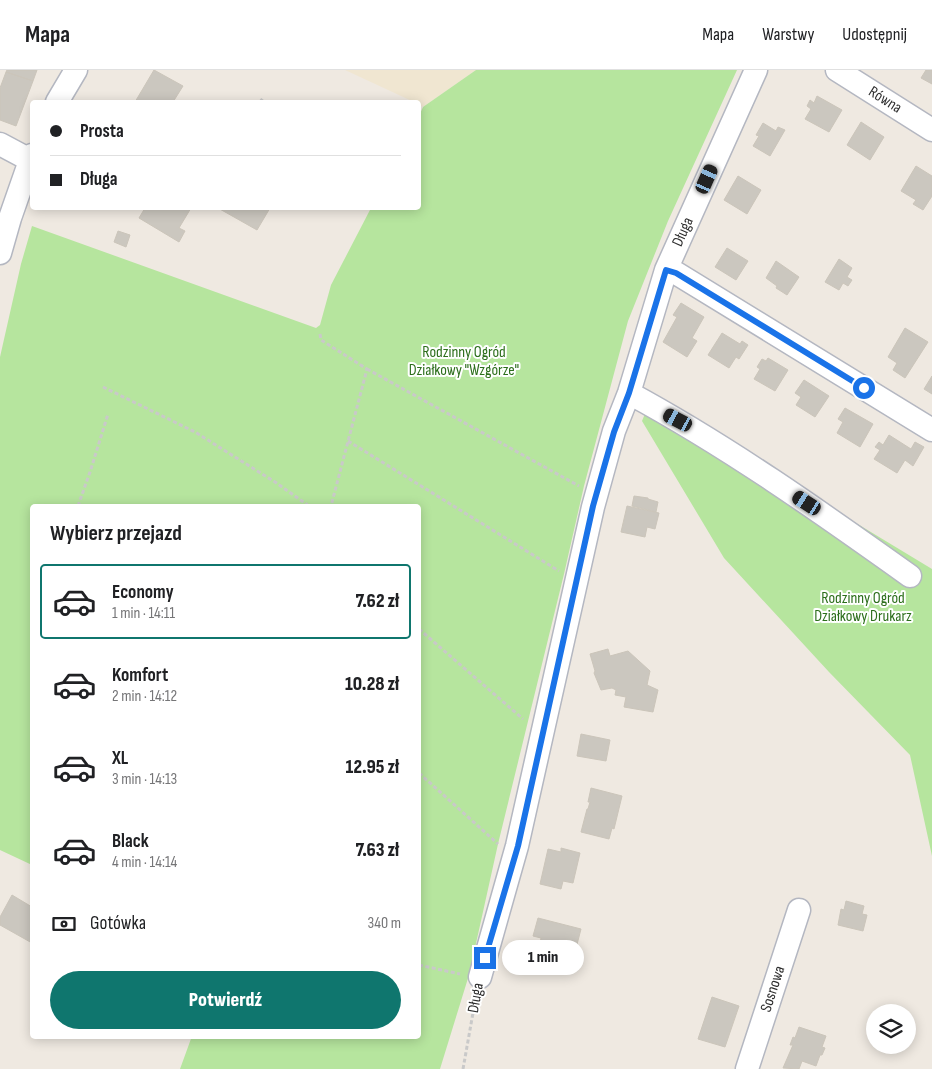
<!DOCTYPE html>
<html lang="pl">
<meta charset="utf-8">
<style>
:root{--surface:#fff;--page:#f2f2f2;--text:#202124;--muted:#757577;--line:#e0e0e0;--accent:#0f766e}
body{margin:0;font-family:"Sofia Sans Condensed",sans-serif;background:var(--page);color:var(--text);height:100vh;display:flex;flex-direction:column;font-size:19px;white-space:nowrap}
*{box-sizing:border-box;margin:0}
p{font-size:16px;color:var(--muted)}
.icon{flex:none;width:28px;height:28px;fill:none;stroke:currentColor;stroke-width:2;stroke-linecap:round;stroke-linejoin:round}
.map{position:relative;flex:1;overflow:hidden}
.details{position:absolute;left:30px;top:434px;width:391px;height:535px;display:flex;flex-direction:column;background:var(--surface);border-radius:5px;box-shadow:0 2px 12px #0003}
.details>*{flex:none}
.top-card{position:absolute;left:30px;top:30px;width:391px;height:110px;border-radius:5px;box-shadow:0 2px 12px #0003;display:grid;align-content:center;height:110px;padding:0 20px;background:var(--surface)}
.controls{position:absolute;left:866px;top:934px;display:grid;gap:10px}
.controls a{display:grid;place-items:center;width:50px;height:50px;border-radius:50%;background:var(--surface);box-shadow:0 2px 12px #0003;font-size:25px}
.end{position:absolute;width:22px;height:22px;margin:-11px;border:6px solid #1a73e8;background:#fff;box-shadow:0 0 0 2px #fff}
.from{border-radius:50%}
.bubble{position:absolute;height:35px;border-radius:18px;background:var(--surface);box-shadow:0 2px 12px #0003;font-size:16px;font-weight:800;line-height:35px;text-align:center}
.car{position:absolute;width:15px;height:30px;margin:-15px -8px;border-radius:6px;box-shadow:0 0 4px 1px #0007;background:linear-gradient(#222 24%,#8ab4d8 0 40%,#222 0 76%,#8ab4d8 0 86%,#222 0)}
.top-card b{display:flex;align-items:center;gap:18px;height:48px;font-size:19px}
.top-card b+b{border-top:1px solid var(--line)}
.top-card i{width:12px;height:12px;background:var(--text)}
ul{padding:0;list-style:none}
li{display:flex;align-items:center;gap:15px;height:75px;margin:0 10px 8px;padding:0 10px;border:2px solid transparent;border-radius:5px}
li div{flex:1}
li b{display:block;font-size:19px}
li em{font-style:normal;font-weight:800}
li.selected{border-color:var(--accent)}
li>.icon{width:45px;height:45px;stroke-width:1.5}
h2{padding:0 20px;font-size:22px;line-height:60px}
.pay{display:flex;align-items:center;gap:12px;height:55px;padding:0 20px;font-size:19px}
.pay p{margin-inline-start:auto}
.primary-button{display:flex;gap:10px;margin-top:auto;padding:10px 20px}
.primary-button a{flex:1;height:58px;border-radius:30px;background:var(--accent);color:#fff;font-size:20px;font-weight:800;line-height:58px;text-align:center}
header{display:flex;align-items:center;gap:30px;box-sizing:border-box;height:70px;padding:0 25px;background:var(--surface);border-bottom:1px solid var(--line)}
header strong{font-size:24px}
nav{display:flex;gap:28px;margin-inline-start:auto;font-size:18px}
.map>svg:first-child{display:block}
.education{fill:#f0e6d1}
.green{fill:#b6e59e}
.building{fill:#cbc7bf;stroke:#cbc5ba}
.lines{fill:none;stroke-linecap:round;stroke-linejoin:round}
.minor-casing{stroke:#b4b7c1;stroke-width:25}
.path{stroke:#c9c9c9;stroke-width:3;stroke-dasharray:4 2.5;stroke-linecap:butt}
.minor{stroke:#fff;stroke-width:22}
.route{stroke:#1a73e8;stroke-width:6}
.labels{text-anchor:middle;dominant-baseline:central;stroke-width:4;stroke-linejoin:round;paint-order:stroke}
.street-label{font-size:16px;fill:#2e2e2e;stroke:#fff}
.park-label{font-size:16px;fill:#2c6e1b;stroke:#fff}
</style>
<header>
<strong>Mapa</strong>
<nav><a>Mapa</a><a>Warstwy</a><a>Udostępnij</a></nav>
</header>
<div class="map">
<svg width="932" height="999" viewBox="0 0 932 999">
<rect width="100%" height="100%" fill="#efe9e1"/>
<path class="education" d="M 345,0 L 476,0 L 423,37 L 419,35 L 419,32 L 414,32 Z"/>
<path class="green" d="M 476,0 L 737,0 L 668,151 L 628,251 L 584,416 L 564,504 L 498,774 L 469,905 L 440,999 L 180,999 L 192,966 L 419,966 L 419,436 L 32,436 L 32,795 L 0,780 L 0,287 L 21,194 L 32,156 L 316,258 L 320,255 L 331,215 L 371,138 L 419,138 L 419,46 L 423,37 Z
M 651,329 L 932,499 L 932,786 L 910,685 L 829,602 L 724,488 L 642,351 Z"/>
<path class="building" d="M 7,0 L 37,0 L 33,11 L 6,2 Z
M 154,0 L 183,16 L 173,32 L 135,32 Z
M 926,0 L 932,0 L 932,14 L 921,8 Z
M 6,2 L 33,11 L 16,56 L 0,50 L 0,18 Z
M 817,26 L 842,40 L 829,62 L 805,49 L 811,39 L 807,36 L 810,30 L 814,33 Z
M 861,52 L 884,67 L 870,90 L 847,75 Z
M 763,53 L 776,61 L 778,57 L 785,60 L 770,86 L 753,76 L 759,66 L 756,65 Z
M 916,96 L 932,106 L 932,126 L 923,140 L 913,134 L 916,130 L 901,121 Z
M 738,106 L 761,120 L 747,144 L 724,130 Z
M 145,138 L 191,138 L 179,158 L 185,161 L 179,172 L 139,148 Z
M 218,138 L 270,138 L 257,160 Z
M 118,161 L 130,165 L 126,177 L 114,172 Z
M 727,178 L 748,191 L 736,210 L 715,197 Z
M 839,189 L 852,198 L 847,207 L 852,210 L 848,216 L 843,213 L 839,220 L 825,212 Z
M 776,191 L 799,207 L 787,225 L 776,218 L 777,216 L 766,208 Z
M 681,233 L 704,247 L 692,268 L 697,271 L 687,287 L 663,272 L 677,247 L 673,245 Z
M 905,258 L 928,272 L 905,308 L 893,300 L 897,293 L 888,287 Z
M 722,263 L 740,274 L 742,271 L 748,275 L 739,289 L 736,287 L 729,298 L 708,285 Z
M 768,288 L 788,300 L 775,321 L 754,309 L 760,299 L 757,297 L 762,289 L 766,291 Z
M 932,306 L 932,324 L 924,319 Z
M 804,310 L 829,326 L 815,347 L 796,335 L 801,327 L 795,323 Z
M 845,338 L 873,354 L 860,377 L 837,363 L 843,352 L 838,349 Z
M 889,365 L 911,379 L 915,372 L 924,377 L 913,396 L 905,390 L 897,403 L 874,389 L 880,380 L 875,377 L 879,372 L 883,375 Z
M 634,426 L 648,428 L 648,429 L 658,432 L 656,442 L 632,436 Z
M 627,436 L 659,443 L 655,459 L 647,457 L 645,467 L 621,462 Z
M 608,579 L 610,586 L 628,581 L 650,601 L 647,615 L 658,620 L 653,642 L 624,637 L 626,627 L 615,625 L 616,620 L 612,618 L 601,620 L 594,603 L 595,601 L 590,584 Z
M 581,664 L 610,670 L 606,691 L 577,686 Z
M 591,718 L 622,726 L 614,759 L 612,758 L 609,769 L 581,762 L 587,739 L 588,739 L 590,732 L 588,732 Z
M 561,778 L 580,783 L 573,813 L 563,811 L 561,819 L 540,814 L 548,779 L 561,782 Z
M 12,825 L 32,837 L 32,873 L 0,855 L 0,847 Z
M 846,831 L 864,836 L 862,844 L 867,845 L 863,861 L 838,855 L 841,839 L 844,840 Z
M 538,848 L 581,859 L 573,890 L 569,889 L 568,894 L 569,897 L 560,904 L 530,896 L 535,878 L 539,879 L 541,868 L 533,866 Z
M 712,927 L 739,936 L 725,977 L 698,969 Z
M 799,957 L 826,966 L 822,977 L 825,978 L 822,985 L 820,985 L 816,996 L 802,991 L 799,999 L 783,998 L 793,975 L 790,975 L 793,967 L 795,968 Z"/>
<g class="lines">
<g class="minor-casing">
<path id="minor" d="M 837,0 L 932,60
M 57,32 L 76,0
M 0,74 L 30,90
M 0,183 L 10,148 L 32,85
M 666,200 L 676,203 L 932,360
M 629,323 C 727,376 819,441 910,506
M 480,907 L 517,776 L 593,437 L 614,361 L 629,323 L 666,200 L 756,0
M 747,999 L 799,840"/>
</g>
<path class="path" d="M 260,32 L 263,28
M 320,264 L 321,270 L 367,299 L 331,436
M 367,299 L 579,416
M 103,317 L 195,362 L 275,412 L 309,436
M 348,371 L 559,501
M 78,436 L 90,402 L 108,344
M 419,559 L 523,649
M 419,703 L 498,774
M 419,895 L 460,904
M 463,999 L 476,926"/>
<use href="#minor" class="minor"/>
</g>
<g class="lines">
<path class="route" d="M 485,888 L 518,776 L 593,436 L 614,362 L 629,323 L 666,200 L 676,203 L 864,318"/>
</g>
<g class="labels">
<g class="street-label">
<text transform="translate(885 30) rotate(32)">Równa</text>
<text transform="translate(683 162) rotate(-66)">Długa</text>
<text transform="translate(773 919) rotate(-72)">Sosnowa</text>
<text transform="translate(476 928) rotate(-80)">Długa</text>
</g>
<g class="park-label">
<text x="464" y="282">Rodzinny Ogród<tspan x="464" dy="18">Działkowy "Wzgórze"</tspan></text>
<text x="863" y="528">Rodzinny Ogród<tspan x="863" dy="18">Działkowy Drukarz</tspan></text>
</g>
</g>
</svg>
<div class="controls">
<a><svg class="icon" aria-label="layers" viewBox="0 0 24 24"><path d="M12 4l9 5-9 5-9-5zM3 14l9 5 9-5"/></svg></a>
</div>
<i class="end from" style="left:864px;top:318px"></i>
<i class="end" style="left:485px;top:888px"></i>
<div class="bubble" style="left:502px;top:870px;width:82px">1 min</div>
<i class="car" style="left:707px;top:109px;rotate:24deg"></i>
<i class="car" style="left:678px;top:350px;rotate:298deg"></i>
<i class="car" style="left:807px;top:433px;rotate:303deg"></i>
<div class="top-card">
<b><i class="from"></i>Prosta</b>
<b><i></i>Długa</b>
</div>
<section class="details">
<h2>Wybierz przejazd</h2>
<ul>
<li class="selected"><svg class="icon" aria-label="car" viewBox="0 0 24 24"><path d="M5 17H2v-5l4-1 3-4h7l3 4 3 1v5h-3M9 17h6M6 11h13"/><circle cx="7" cy="17" r="2"/><circle cx="17" cy="17" r="2"/></svg><div><b>Economy</b><p>1 min · 14:11</p></div><em>7.62 zł</em></li>
<li><svg class="icon" aria-label="car" viewBox="0 0 24 24"><path d="M5 17H2v-5l4-1 3-4h7l3 4 3 1v5h-3M9 17h6M6 11h13"/><circle cx="7" cy="17" r="2"/><circle cx="17" cy="17" r="2"/></svg><div><b>Komfort</b><p>2 min · 14:12</p></div><em>10.28 zł</em></li>
<li><svg class="icon" aria-label="car" viewBox="0 0 24 24"><path d="M5 17H2v-5l4-1 3-4h7l3 4 3 1v5h-3M9 17h6M6 11h13"/><circle cx="7" cy="17" r="2"/><circle cx="17" cy="17" r="2"/></svg><div><b>XL</b><p>3 min · 14:13</p></div><em>12.95 zł</em></li>
<li><svg class="icon" aria-label="car" viewBox="0 0 24 24"><path d="M5 17H2v-5l4-1 3-4h7l3 4 3 1v5h-3M9 17h6M6 11h13"/><circle cx="7" cy="17" r="2"/><circle cx="17" cy="17" r="2"/></svg><div><b>Black</b><p>4 min · 14:14</p></div><em>7.63 zł</em></li>
</ul>
<div class="pay"><svg class="icon" aria-label="cash" viewBox="0 0 24 24"><path d="M3 7h18v10H3z"/><circle cx="12" cy="12" r="2"/></svg>Gotówka<p>340 m</p></div>
<div class="primary-button"><a>Potwierdź</a></div>
</section>
</div>
